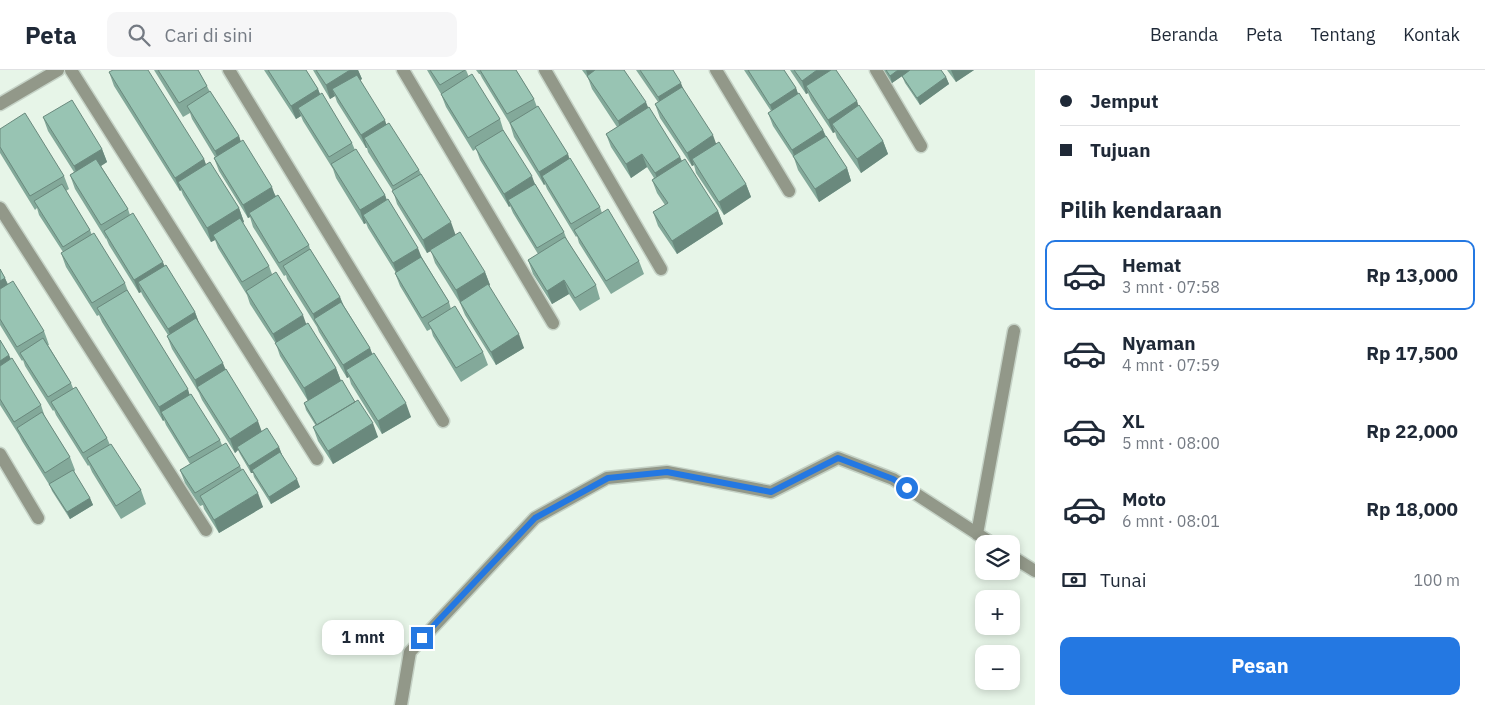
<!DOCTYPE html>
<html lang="id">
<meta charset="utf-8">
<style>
:root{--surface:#fff;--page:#f6f6f7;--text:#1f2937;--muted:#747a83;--line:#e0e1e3;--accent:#2478e2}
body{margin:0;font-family:"IBM Plex Sans",sans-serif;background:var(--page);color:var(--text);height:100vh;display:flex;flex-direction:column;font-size:19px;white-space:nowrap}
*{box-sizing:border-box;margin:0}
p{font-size:16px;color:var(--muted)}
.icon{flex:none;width:28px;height:28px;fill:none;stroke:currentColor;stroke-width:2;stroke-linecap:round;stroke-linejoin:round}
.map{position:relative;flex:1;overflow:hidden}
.drawer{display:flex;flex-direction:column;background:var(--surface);width:450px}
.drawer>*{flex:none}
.top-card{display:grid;align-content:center;height:110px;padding:0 25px;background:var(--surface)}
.fabs{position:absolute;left:975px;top:465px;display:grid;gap:10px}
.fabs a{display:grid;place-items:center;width:45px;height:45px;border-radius:10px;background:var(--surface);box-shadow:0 2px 8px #0003;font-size:25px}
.end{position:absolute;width:22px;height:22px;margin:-11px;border:6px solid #2478e2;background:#fff;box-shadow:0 0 0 2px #fff}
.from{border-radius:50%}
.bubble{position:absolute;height:35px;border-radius:10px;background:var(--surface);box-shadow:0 2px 8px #0003;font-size:16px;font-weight:700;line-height:35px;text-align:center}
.top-card b{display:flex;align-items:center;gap:18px;height:48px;font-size:19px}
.top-card b+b{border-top:1px solid var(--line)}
.top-card i{width:12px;height:12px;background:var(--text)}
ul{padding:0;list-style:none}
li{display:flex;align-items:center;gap:15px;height:70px;margin:0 10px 8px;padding:0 15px;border:2px solid transparent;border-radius:10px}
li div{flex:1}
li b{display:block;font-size:19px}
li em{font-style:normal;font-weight:700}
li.current{border-color:var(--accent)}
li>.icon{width:45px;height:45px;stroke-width:1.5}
h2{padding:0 25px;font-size:22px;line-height:60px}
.pay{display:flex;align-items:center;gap:12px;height:55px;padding:0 25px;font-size:19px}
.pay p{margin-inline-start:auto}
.primary-button{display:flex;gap:10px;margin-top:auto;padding:10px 25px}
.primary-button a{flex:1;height:58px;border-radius:10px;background:var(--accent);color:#fff;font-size:20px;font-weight:700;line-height:58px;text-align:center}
header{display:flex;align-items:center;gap:30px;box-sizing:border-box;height:70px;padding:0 25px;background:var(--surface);border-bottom:1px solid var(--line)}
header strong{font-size:24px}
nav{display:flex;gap:28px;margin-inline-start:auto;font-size:18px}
.search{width:350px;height:45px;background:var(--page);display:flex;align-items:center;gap:12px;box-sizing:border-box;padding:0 18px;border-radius:10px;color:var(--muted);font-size:19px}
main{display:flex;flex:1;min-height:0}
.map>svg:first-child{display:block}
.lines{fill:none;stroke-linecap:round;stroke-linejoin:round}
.minor-casing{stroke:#c5d2c6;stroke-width:15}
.minor{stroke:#929889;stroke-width:12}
.wall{fill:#83a99a}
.shaded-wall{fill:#6a897d}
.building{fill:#98c4b3;stroke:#6a897d}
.route{stroke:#2478e2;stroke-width:6}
</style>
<header>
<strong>Peta</strong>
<div class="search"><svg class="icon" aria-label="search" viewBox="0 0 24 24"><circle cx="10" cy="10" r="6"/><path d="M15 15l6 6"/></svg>Cari di sini</div>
<nav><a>Beranda</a><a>Peta</a><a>Tentang</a><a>Kontak</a></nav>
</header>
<main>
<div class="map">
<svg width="1035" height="635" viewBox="0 0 1035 635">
<rect width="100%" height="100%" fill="#e7f5e8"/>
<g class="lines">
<g class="minor-casing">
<path id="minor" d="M 71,0 L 317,389
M 229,0 L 443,351
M 403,0 L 553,253
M 545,0 L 661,199
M 716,0 L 789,121
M 876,0 L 921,76
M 0,34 L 58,0
M 0,138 L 206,460
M 0,384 L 38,448
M 977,464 L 1014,261
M 1011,486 L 1035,501
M 401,635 L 410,582 L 535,448 L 607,408 L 667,402 L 771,422 L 838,388 L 893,409 L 993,474"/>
</g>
<use href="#minor" class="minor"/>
</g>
<path class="wall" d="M 154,0 L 198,0 L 207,16 L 210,22 L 239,66 L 241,72 L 276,126 L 309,175 L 310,179 L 340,227 L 344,236 L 370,278 L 372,284 L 411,347 L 382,364 L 351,314 L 349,307 L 347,308 L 319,262 L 317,257 L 287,209 L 286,205 L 284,206 L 253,157 L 250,147 L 248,148 L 219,101 L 214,88 L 215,87 L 192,49 L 190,43 L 183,47 Z
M 264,0 L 306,0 L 318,19 L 320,24 L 352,73 L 355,80 L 385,125 L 387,130 L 449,232 L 451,239 L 483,282 L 488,295 L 461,312 L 433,266 L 431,259 L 427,261 L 400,216 L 395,203 L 396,203 L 368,158 L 366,153 L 364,154 L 336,108 L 333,99 L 303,51 L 301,46 L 296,49 Z
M 313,0 L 358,0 L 362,9 L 360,10 L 386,55 L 419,100 L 455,165 L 485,202 L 490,215 L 489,216 L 524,278 L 496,295 L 465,245 L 460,233 L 435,193 L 431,181 L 427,183 L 397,134 L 393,121 L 368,82 L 367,78 L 366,78 L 337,32 L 335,26 L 330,29 Z
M 427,0 L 466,0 L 469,7 L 500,49 L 504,62 L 564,162 L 567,170 L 596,215 L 600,229 L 580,241 L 569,224 L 552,234 L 533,204 L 528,190 L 538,184 L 513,143 L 510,136 L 509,137 L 480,90 L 476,79 L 473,81 L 446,37 L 441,24 Z
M 476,0 L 516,0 L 534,29 L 537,37 L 568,84 L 569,89 L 600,137 L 602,143 L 639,191 L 644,204 L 611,224 L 579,173 L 577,166 L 576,167 L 547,119 L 545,114 L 544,115 L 514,67 L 510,54 L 482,8 L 480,4 L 479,4 Z
M 582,0 L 624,0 L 680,87 L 682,91 L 718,141 L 723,154 L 677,184 L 658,156 L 653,142 L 665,135 L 657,123 L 652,110 L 654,108 L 647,97 L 631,108 L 611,77 L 606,64 L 617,57 L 592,19 L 588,8 Z
M 636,0 L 673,0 L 683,19 L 716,74 L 746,114 L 751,127 L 724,145 L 696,103 L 694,95 L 692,96 L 660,48 L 655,34 L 658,32 Z
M 744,0 L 784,0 L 796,18 L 798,24 L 823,60 L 826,66 L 847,98 L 851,111 L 819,132 L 798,100 L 794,88 L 773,56 L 768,43 L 771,41 Z
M 790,0 L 836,0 L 857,31 L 858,36 L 883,71 L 888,84 L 861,103 L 837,68 L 835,62 L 833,63 L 811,30 L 808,23 L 806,24 Z
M 884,0 L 941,0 L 946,7 L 949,14 L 920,35 L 905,13 L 902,6 L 892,13 Z
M 947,0 L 974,0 L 956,12 Z
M 109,2 L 204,89 L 206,95 L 239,138 L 244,152 L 242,153 L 269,196 L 272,204 L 336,298 L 341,311 L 378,367 L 333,394 L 318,371 L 313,357 L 316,356 L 306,340 L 304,333 L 308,331 L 280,286 L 276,274 L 250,234 L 247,225 L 218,178 L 215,170 L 211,172 L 183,125 L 181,120 L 180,121 L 114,16 Z
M 43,47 L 102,79 L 107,92 L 101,96 L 128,139 L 130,145 L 195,242 L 200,255 L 262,362 L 279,377 L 282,385 L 300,417 L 271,434 L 254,407 L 253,403 L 251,403 L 240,384 L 238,380 L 235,383 L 202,330 L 199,323 L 172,279 L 167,266 L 168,265 L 143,226 L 141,222 L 139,223 L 109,175 L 106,168 L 106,169 L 75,119 L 70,105 L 74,102 L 48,61 Z
M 0,59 L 64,106 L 69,119 L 66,121 L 90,160 L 92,165 L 125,213 L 128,221 L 189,324 L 220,370 L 222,375 L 240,396 L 242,400 L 263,437 L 219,463 L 204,439 L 203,435 L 200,436 L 185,413 L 180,400 L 190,394 L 166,355 L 164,350 L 163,351 L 102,252 L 99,245 L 97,246 L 66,197 L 61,183 L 63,182 L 39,145 L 37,138 L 35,140 L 0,83 Z
M 0,199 L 8,214 L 44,261 L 49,275 L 48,275 L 71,313 L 73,318 L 107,368 L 110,375 L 141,420 L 146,434 L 121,449 L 92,402 L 89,395 L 88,396 L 56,345 L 54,340 L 53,341 L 25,296 L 23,290 L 22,291 L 0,255 Z
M 0,270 L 9,285 L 11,289 L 41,335 L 45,347 L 70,387 L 75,400 L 74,402 L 90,428 L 93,435 L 70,449 L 52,421 L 50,416 L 22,371 L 19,365 L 0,335 Z"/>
<path class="shaded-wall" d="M 350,0 L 358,0 L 362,9 L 336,25 L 332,19 L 335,26 L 330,29 L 326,15 Z
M 586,0 L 607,0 L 589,10 Z
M 817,0 L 833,0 L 806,16 L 808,23 L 806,24 L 802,11 Z
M 898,0 L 911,0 L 892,13 L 890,6 Z
M 951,0 L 974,0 L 956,12 Z
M 946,7 L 949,14 L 920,35 L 917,28 Z
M 681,13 L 686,26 L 663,41 L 658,27 Z
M 796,18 L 801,32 L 775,48 L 770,35 Z
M 318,19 L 323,32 L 298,38 L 301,46 L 296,49 L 291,36 Z
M 857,31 L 861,45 L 832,54 L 835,62 L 833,63 L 828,50 Z
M 646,32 L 651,45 L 622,64 L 618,51 Z
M 385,50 L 389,63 L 364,68 L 367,78 L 366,78 L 361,65 Z
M 823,60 L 828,73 L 797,93 L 792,80 Z
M 713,65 L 718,79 L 692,89 L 694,95 L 692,96 L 687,83 Z
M 239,66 L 243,79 L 220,94 L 215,81 Z
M 883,71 L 888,84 L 861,103 L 857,89 Z
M 102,79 L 107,92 L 79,110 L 74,96 Z
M 568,84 L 572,98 L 542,106 L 545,114 L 544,115 L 539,102 Z
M 642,84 L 647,97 L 631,108 L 626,94 Z
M 680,87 L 685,100 L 660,116 L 655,103 Z
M 204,89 L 209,103 L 178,112 L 181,120 L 180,121 L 175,108 Z
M 847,98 L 851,111 L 819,132 L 815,119 Z
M 532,106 L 537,120 L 508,130 L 510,136 L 509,137 L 504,124 Z
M 746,114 L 751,127 L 724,145 L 719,132 Z
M 272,117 L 277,131 L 249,143 L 250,147 L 248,148 L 243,135 Z
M 385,125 L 389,138 L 363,145 L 366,153 L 364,154 L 360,140 Z
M 239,138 L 244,152 L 215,169 L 213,165 L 215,170 L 211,172 L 207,158 Z
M 718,141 L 723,154 L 677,184 L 672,171 Z
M 451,152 L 456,166 L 427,183 L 423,170 Z
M 418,178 L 423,191 L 398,207 L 393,193 Z
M 163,192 L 168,205 L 138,212 L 141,222 L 139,223 L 134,210 Z
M 485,202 L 490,215 L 461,234 L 456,220 Z
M 5,208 L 10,221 L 0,227 L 0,211 Z
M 564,210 L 569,224 L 552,234 L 547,221 Z
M 340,227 L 345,241 L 315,250 L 313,244 Z
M 195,242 L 200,256 L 173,273 L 168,259 Z
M 303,245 L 308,259 L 278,277 L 273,264 Z
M 519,264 L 524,278 L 496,295 L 491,282 Z
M 370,278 L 375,291 L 346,300 L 349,307 L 347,308 L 343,295 Z
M 9,285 L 14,298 L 0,307 L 0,291 Z
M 223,293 L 228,306 L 197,317 L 195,310 Z
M 336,298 L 341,311 L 308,331 L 304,318 Z
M 188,319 L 192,333 L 161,342 L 164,350 L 163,351 L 159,337 Z
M 406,333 L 411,347 L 382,364 L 378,351 Z
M 258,351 L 263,365 L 237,377 L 238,380 L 235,383 L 230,369 Z
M 373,353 L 378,367 L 333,394 L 328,381 Z
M 279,377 L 282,385 L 252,400 L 253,403 L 251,403 L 249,396 Z
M 297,409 L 300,417 L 271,434 L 269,427 Z
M 258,423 L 263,437 L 219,463 L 214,450 Z
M 90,428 L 93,435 L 70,449 L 67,442 Z"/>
<path class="building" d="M 113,0 L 148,0 L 204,89 L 175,108 L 109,2 Z
M 158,0 L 198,0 L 207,16 L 179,33 Z
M 268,0 L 306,0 L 318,19 L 291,36 Z
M 316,0 L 350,0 L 326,15 Z
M 430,0 L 465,0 L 440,15 Z
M 480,0 L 516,0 L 534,29 L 507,44 Z
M 595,0 L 624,0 L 646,32 L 618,51 L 587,6 Z
M 640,0 L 673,0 L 681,13 L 658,27 Z
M 748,0 L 784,0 L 796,18 L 770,35 Z
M 794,0 L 817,0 L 802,11 Z
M 831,0 L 836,0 L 857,31 L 828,50 L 806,16 Z
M 886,0 L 898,0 L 890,6 Z
M 910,0 L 941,0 L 946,7 L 917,28 L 902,6 Z
M 472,4 L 500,49 L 468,68 L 441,24 Z
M 357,5 L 385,50 L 361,65 L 332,19 Z
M 682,17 L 713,65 L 687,83 L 655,34 Z
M 210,21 L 239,66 L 215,81 L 187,36 Z
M 322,23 L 352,73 L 329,87 L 298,38 Z
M 799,23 L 823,60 L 792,80 L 768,43 Z
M 72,30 L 102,79 L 74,96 L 43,47 Z
M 859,35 L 883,71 L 857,89 L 832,54 Z
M 538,36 L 568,84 L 539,102 L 510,53 Z
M 649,37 L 680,87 L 655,103 L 642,84 L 626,94 L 606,64 Z
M 25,43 L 64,106 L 30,126 L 0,77 L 0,59 Z
M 389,53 L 419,100 L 393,116 L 364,68 Z
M 503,60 L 532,106 L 504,124 L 475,77 Z
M 826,66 L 847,98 L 815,119 L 793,86 Z
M 243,70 L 272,117 L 243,135 L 214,88 Z
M 719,72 L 746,114 L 719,132 L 692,89 Z
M 356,79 L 385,125 L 360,140 L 331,94 Z
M 570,88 L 600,137 L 571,154 L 542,106 Z
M 96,89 L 128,139 L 101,155 L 70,105 Z
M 685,89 L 718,141 L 672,171 L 653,142 L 668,133 L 652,110 Z
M 210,92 L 239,138 L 207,158 L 178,112 Z
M 421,104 L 451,152 L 423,170 L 392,121 Z
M 62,114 L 90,160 L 63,177 L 34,131 Z
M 535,114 L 564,162 L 537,178 L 508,130 Z
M 278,125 L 309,175 L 279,193 L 249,143 Z
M 388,129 L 418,178 L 393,193 L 363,145 Z
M 608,139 L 639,191 L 606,211 L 574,160 Z
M 133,143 L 163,192 L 134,210 L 104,161 Z
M 240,148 L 269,196 L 242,212 L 213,165 Z
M 460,162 L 485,202 L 456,220 L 430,180 Z
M 94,163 L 125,213 L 92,233 L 61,183 Z
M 565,167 L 596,215 L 575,228 L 564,210 L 547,221 L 528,190 Z
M 310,179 L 340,227 L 313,244 L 283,196 Z
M 421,187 L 449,232 L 422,248 L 395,203 Z
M 166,195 L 195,242 L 168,259 L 138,212 Z
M 0,199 L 5,208 L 0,211 Z
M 276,202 L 303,245 L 273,264 L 246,221 Z
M 13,211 L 44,261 L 17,277 L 0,249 L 0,219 Z
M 488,214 L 519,264 L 491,282 L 460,232 Z
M 127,220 L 188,319 L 159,337 L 97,238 Z
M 341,232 L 370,278 L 343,295 L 314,249 Z
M 455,236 L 483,282 L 456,298 L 428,253 Z
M 196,248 L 223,293 L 195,310 L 167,266 Z
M 308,253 L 336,298 L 304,318 L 275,273 Z
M 43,268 L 71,313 L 48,327 L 20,283 Z
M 0,270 L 9,285 L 0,291 Z
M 374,283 L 406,333 L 378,351 L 346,300 Z
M 12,288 L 41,335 L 14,352 L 0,329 L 0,296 Z
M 226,299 L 258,351 L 230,369 L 197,317 Z
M 342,310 L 355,332 L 317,355 L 304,333 Z
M 76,317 L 107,368 L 83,383 L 51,332 Z
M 191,324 L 220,370 L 189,388 L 161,342 Z
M 358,330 L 373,353 L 328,381 L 313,357 Z
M 42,342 L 70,387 L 45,403 L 17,358 Z
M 267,358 L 279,377 L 249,396 L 237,377 Z
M 226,373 L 240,396 L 195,423 L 180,400 Z
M 111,374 L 141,420 L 116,436 L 87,388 Z
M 280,382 L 297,409 L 269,427 L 252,400 Z
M 243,399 L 258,423 L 214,450 L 200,426 Z
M 73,400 L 90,428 L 67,442 L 49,414 Z"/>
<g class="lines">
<path class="route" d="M 422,568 L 535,448 L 608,408 L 667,402 L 771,422 L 838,388 L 893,409 L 907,418"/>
</g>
</svg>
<div class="fabs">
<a><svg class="icon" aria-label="layers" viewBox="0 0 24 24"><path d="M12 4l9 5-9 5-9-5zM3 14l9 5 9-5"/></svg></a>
<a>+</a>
<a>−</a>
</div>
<i class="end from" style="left:907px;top:418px"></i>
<i class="end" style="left:422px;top:568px"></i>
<div class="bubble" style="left:322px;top:550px;width:82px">1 mnt</div>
</div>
<section class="drawer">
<div class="top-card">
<b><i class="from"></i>Jemput</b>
<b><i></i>Tujuan</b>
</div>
<h2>Pilih kendaraan</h2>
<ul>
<li class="current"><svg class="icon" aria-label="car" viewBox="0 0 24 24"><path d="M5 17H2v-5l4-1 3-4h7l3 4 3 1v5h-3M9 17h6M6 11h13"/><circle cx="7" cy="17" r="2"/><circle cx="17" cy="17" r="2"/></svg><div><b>Hemat</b><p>3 mnt · 07:58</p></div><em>Rp 13,000</em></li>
<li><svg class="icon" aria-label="car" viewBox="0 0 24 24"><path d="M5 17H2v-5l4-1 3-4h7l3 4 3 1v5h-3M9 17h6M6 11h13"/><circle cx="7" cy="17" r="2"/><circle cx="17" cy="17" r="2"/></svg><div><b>Nyaman</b><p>4 mnt · 07:59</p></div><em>Rp 17,500</em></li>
<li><svg class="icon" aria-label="car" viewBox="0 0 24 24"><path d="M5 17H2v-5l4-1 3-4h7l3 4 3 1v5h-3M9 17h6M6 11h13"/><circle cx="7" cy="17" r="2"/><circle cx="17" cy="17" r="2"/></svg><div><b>XL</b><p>5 mnt · 08:00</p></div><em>Rp 22,000</em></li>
<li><svg class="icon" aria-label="car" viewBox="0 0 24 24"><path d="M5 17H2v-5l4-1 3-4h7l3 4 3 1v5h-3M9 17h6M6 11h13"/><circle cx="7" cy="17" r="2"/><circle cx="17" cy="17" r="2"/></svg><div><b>Moto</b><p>6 mnt · 08:01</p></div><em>Rp 18,000</em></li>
</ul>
<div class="pay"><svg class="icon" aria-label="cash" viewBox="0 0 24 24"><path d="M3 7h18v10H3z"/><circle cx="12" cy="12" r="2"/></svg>Tunai<p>100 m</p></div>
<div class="primary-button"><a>Pesan</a></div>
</section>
</main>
